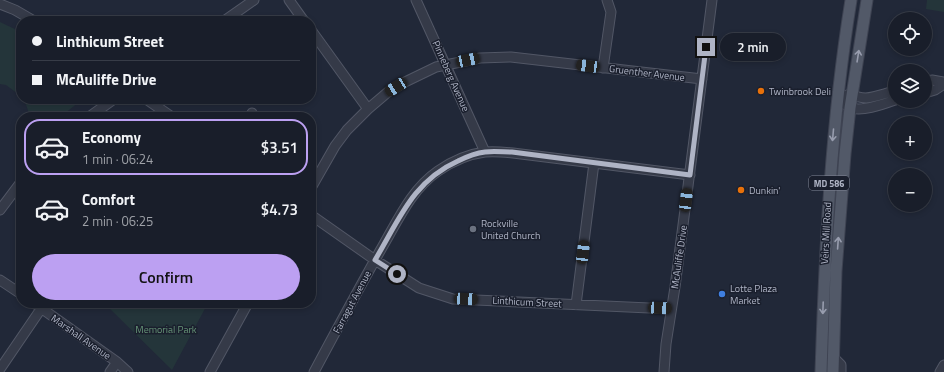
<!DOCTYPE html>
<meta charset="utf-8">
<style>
:root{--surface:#191e2a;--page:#222732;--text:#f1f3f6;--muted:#9fa2a8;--line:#373c47;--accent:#bca0f2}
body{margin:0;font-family:"Titillium Web",sans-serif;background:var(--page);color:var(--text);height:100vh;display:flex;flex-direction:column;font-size:15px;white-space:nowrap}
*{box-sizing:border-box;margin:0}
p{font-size:13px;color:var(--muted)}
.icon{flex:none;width:22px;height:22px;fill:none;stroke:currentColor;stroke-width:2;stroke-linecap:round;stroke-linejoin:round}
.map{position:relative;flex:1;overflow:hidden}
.sheet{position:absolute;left:16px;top:112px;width:300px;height:196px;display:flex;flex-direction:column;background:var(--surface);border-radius:16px;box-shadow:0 2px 6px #0003,0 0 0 1px var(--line)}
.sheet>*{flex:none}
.top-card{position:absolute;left:16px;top:16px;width:300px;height:88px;border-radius:16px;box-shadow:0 2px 6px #0003,0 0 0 1px var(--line);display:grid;align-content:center;height:88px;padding:0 16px;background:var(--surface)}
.controls{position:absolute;left:888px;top:12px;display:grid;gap:8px}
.controls a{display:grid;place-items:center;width:44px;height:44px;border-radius:50%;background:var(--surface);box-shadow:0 2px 6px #0003,0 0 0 1px var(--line);font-size:20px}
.end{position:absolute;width:18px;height:18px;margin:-9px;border:5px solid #afb4c5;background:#111;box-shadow:0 0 0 2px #111}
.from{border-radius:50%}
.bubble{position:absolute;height:28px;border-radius:14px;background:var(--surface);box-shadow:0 2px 6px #0003,0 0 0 1px var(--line);font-size:13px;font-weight:600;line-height:28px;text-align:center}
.car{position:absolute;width:12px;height:24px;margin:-12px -6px;border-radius:5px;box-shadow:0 0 3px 1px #0007;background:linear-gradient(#222 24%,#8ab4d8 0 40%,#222 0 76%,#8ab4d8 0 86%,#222 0)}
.top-card b{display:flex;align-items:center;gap:14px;height:38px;font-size:15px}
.top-card b+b{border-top:1px solid var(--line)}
.top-card i{width:10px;height:10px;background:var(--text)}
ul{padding:7px 0 0;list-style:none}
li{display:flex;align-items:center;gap:12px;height:56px;margin:0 8px 6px;padding:0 8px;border:2px solid transparent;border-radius:16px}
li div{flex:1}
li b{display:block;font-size:15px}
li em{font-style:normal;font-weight:600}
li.on{border-color:var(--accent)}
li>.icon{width:36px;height:36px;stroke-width:1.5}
.action{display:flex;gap:8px;margin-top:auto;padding:8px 16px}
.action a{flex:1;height:46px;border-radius:24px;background:var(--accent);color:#111;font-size:16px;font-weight:600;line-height:46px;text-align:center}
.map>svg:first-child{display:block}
.green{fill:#24353a}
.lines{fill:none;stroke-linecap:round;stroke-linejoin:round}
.minor-casing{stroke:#525766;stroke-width:11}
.major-casing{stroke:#3e4352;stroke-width:13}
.minor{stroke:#353a48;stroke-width:9}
.major{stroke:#525968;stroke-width:11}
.oneway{stroke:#989dae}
.route{stroke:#afb4c5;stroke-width:5}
.food-dot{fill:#e8710a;stroke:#1a1f2d;stroke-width:1.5}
.worship-dot{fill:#6b7280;stroke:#1a1f2d;stroke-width:1.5}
.shop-dot{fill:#3f7fe0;stroke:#1a1f2d;stroke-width:1.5}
.labels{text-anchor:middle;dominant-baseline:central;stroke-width:3;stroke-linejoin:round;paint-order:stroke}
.shield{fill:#1a1f2d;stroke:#828797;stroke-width:1}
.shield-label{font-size:9px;font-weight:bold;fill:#afb4c5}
.street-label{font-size:10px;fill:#afb4c5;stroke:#1a1f2d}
.poi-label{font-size:10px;fill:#afb4c5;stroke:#1a1f2d;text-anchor:start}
.park-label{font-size:10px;fill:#679578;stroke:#1a1f2d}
</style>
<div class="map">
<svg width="944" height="372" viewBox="0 0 944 372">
<rect width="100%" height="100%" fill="#212838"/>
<path class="green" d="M 927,0 L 944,0 L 944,12 L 926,9 Z
M 0,22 L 21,32 L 21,96 L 6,85 L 0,84 Z
M 24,99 L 83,99 L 60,117 L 32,117 L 30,116 Z
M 104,303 L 208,303 L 172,370 Z"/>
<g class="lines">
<g class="minor-casing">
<path id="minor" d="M 289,0 L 304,21
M 416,0 L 485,152
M 0,4 L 15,10 L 34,21
M 224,21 L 254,0
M 311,30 L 368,109
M 603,68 L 611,12 L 607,0
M 925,82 L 932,80 L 944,82
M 925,93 L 935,90 L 944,84
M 847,95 C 854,95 859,98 866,98 C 876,97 886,93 895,91
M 838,97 C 841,100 845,105 849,107 C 860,113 884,104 895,100
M 146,99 L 172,117
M 89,117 L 114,99
M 250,117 L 252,113
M 311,188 L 335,146 L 347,130 L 368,109 L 388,92 L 405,82 L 436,67 L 480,58 L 511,57 L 702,79
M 0,210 L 21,182
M 311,215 L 375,260 L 419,288 L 453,299 L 671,309
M 0,280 L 21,294
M 34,303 L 117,362 L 128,372
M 576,305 L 594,163
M 833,357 L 841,365 L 841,372
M 0,369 L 45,303
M 110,372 L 117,362
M 210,372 L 248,303
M 314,372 C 337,329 360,286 384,244 C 399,218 412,189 438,171 C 451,162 469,154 485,152 C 494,151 504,152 513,153 L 690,175
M 664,372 L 666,344 L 675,287 L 712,0
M 940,372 L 944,365"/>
</g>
<g class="major-casing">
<path id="major" d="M 821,372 C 825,247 831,123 851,0
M 833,372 L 836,271 L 845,154 L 850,108 L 867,0"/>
</g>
<use href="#minor" class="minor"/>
<use href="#major" class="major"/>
</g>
<defs><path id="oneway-shaft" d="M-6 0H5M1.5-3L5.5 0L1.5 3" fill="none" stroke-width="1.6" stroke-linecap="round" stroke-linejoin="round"/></defs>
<g class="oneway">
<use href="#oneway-shaft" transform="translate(858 56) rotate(-81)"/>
<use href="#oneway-shaft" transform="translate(833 135) rotate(95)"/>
<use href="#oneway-shaft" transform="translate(838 243) rotate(-86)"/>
<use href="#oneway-shaft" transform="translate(823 308) rotate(92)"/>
</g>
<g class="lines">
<path class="route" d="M 397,274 L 375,260 C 399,220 413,181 458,161 C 466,157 476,153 485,152 C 493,151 504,152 512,152 L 690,175 L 706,47"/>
</g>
<g class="food-dot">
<circle cx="761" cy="91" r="4"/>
<circle cx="741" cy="190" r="4"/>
</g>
<circle class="worship-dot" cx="473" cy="229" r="4"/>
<circle class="shop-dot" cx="722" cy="294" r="4"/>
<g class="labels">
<rect class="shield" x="809" y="176" width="40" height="14" rx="3"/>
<g class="shield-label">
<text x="829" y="183">MD 586</text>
</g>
<g class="street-label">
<text transform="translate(647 73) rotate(7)">Gruenther Avenue</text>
<text transform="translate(451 76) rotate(66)">Pinneberg Avenue</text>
<text transform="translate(826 233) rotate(-87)">Veirs Mill Road</text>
<text transform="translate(679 257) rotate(-82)">McAuliffe Drive</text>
<text transform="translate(352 302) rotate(-62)">Farragut Avenue</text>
<text transform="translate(527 302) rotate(3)">Linthicum Street</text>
<text transform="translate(81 337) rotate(35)">Marshall Avenue</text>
</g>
<g class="poi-label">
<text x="769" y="91">Twinbrook Deli</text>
<text x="749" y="190">Dunkin'</text>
<text x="481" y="223">Rockville<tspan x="481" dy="12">United Church</tspan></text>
<text x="730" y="288">Lotte Plaza<tspan x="730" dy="12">Market</tspan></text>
</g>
<g class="park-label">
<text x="166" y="329">Memorial Park</text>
</g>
</g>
</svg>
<div class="controls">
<a><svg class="icon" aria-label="locate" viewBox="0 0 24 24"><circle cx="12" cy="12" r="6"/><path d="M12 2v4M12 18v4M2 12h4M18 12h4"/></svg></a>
<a><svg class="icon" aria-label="layers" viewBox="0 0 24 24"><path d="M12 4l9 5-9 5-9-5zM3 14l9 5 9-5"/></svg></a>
<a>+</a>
<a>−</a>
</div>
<i class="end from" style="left:397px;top:274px"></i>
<i class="end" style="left:706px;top:47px"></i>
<div class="bubble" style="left:720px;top:33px;width:66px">2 min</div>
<i class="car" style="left:468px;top:60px;rotate:78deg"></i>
<i class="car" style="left:588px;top:66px;rotate:277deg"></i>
<i class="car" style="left:396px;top:87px;rotate:238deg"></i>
<i class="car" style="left:686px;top:200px;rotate:7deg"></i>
<i class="car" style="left:583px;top:252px;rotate:7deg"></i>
<i class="car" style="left:466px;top:299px;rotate:93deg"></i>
<i class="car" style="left:660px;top:308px;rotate:93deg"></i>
<div class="top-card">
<b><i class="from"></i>Linthicum Street</b>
<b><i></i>McAuliffe Drive</b>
</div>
<section class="sheet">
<ul>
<li class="on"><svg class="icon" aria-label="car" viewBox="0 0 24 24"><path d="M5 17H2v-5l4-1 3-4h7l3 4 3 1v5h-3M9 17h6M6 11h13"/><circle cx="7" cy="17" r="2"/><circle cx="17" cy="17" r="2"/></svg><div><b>Economy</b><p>1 min · 06:24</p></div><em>$3.51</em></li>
<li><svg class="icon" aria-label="car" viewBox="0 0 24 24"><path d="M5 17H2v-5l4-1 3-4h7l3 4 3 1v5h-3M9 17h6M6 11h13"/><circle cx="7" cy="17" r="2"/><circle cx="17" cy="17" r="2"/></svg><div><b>Comfort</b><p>2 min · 06:25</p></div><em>$4.73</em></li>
</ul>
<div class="action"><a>Confirm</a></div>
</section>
</div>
